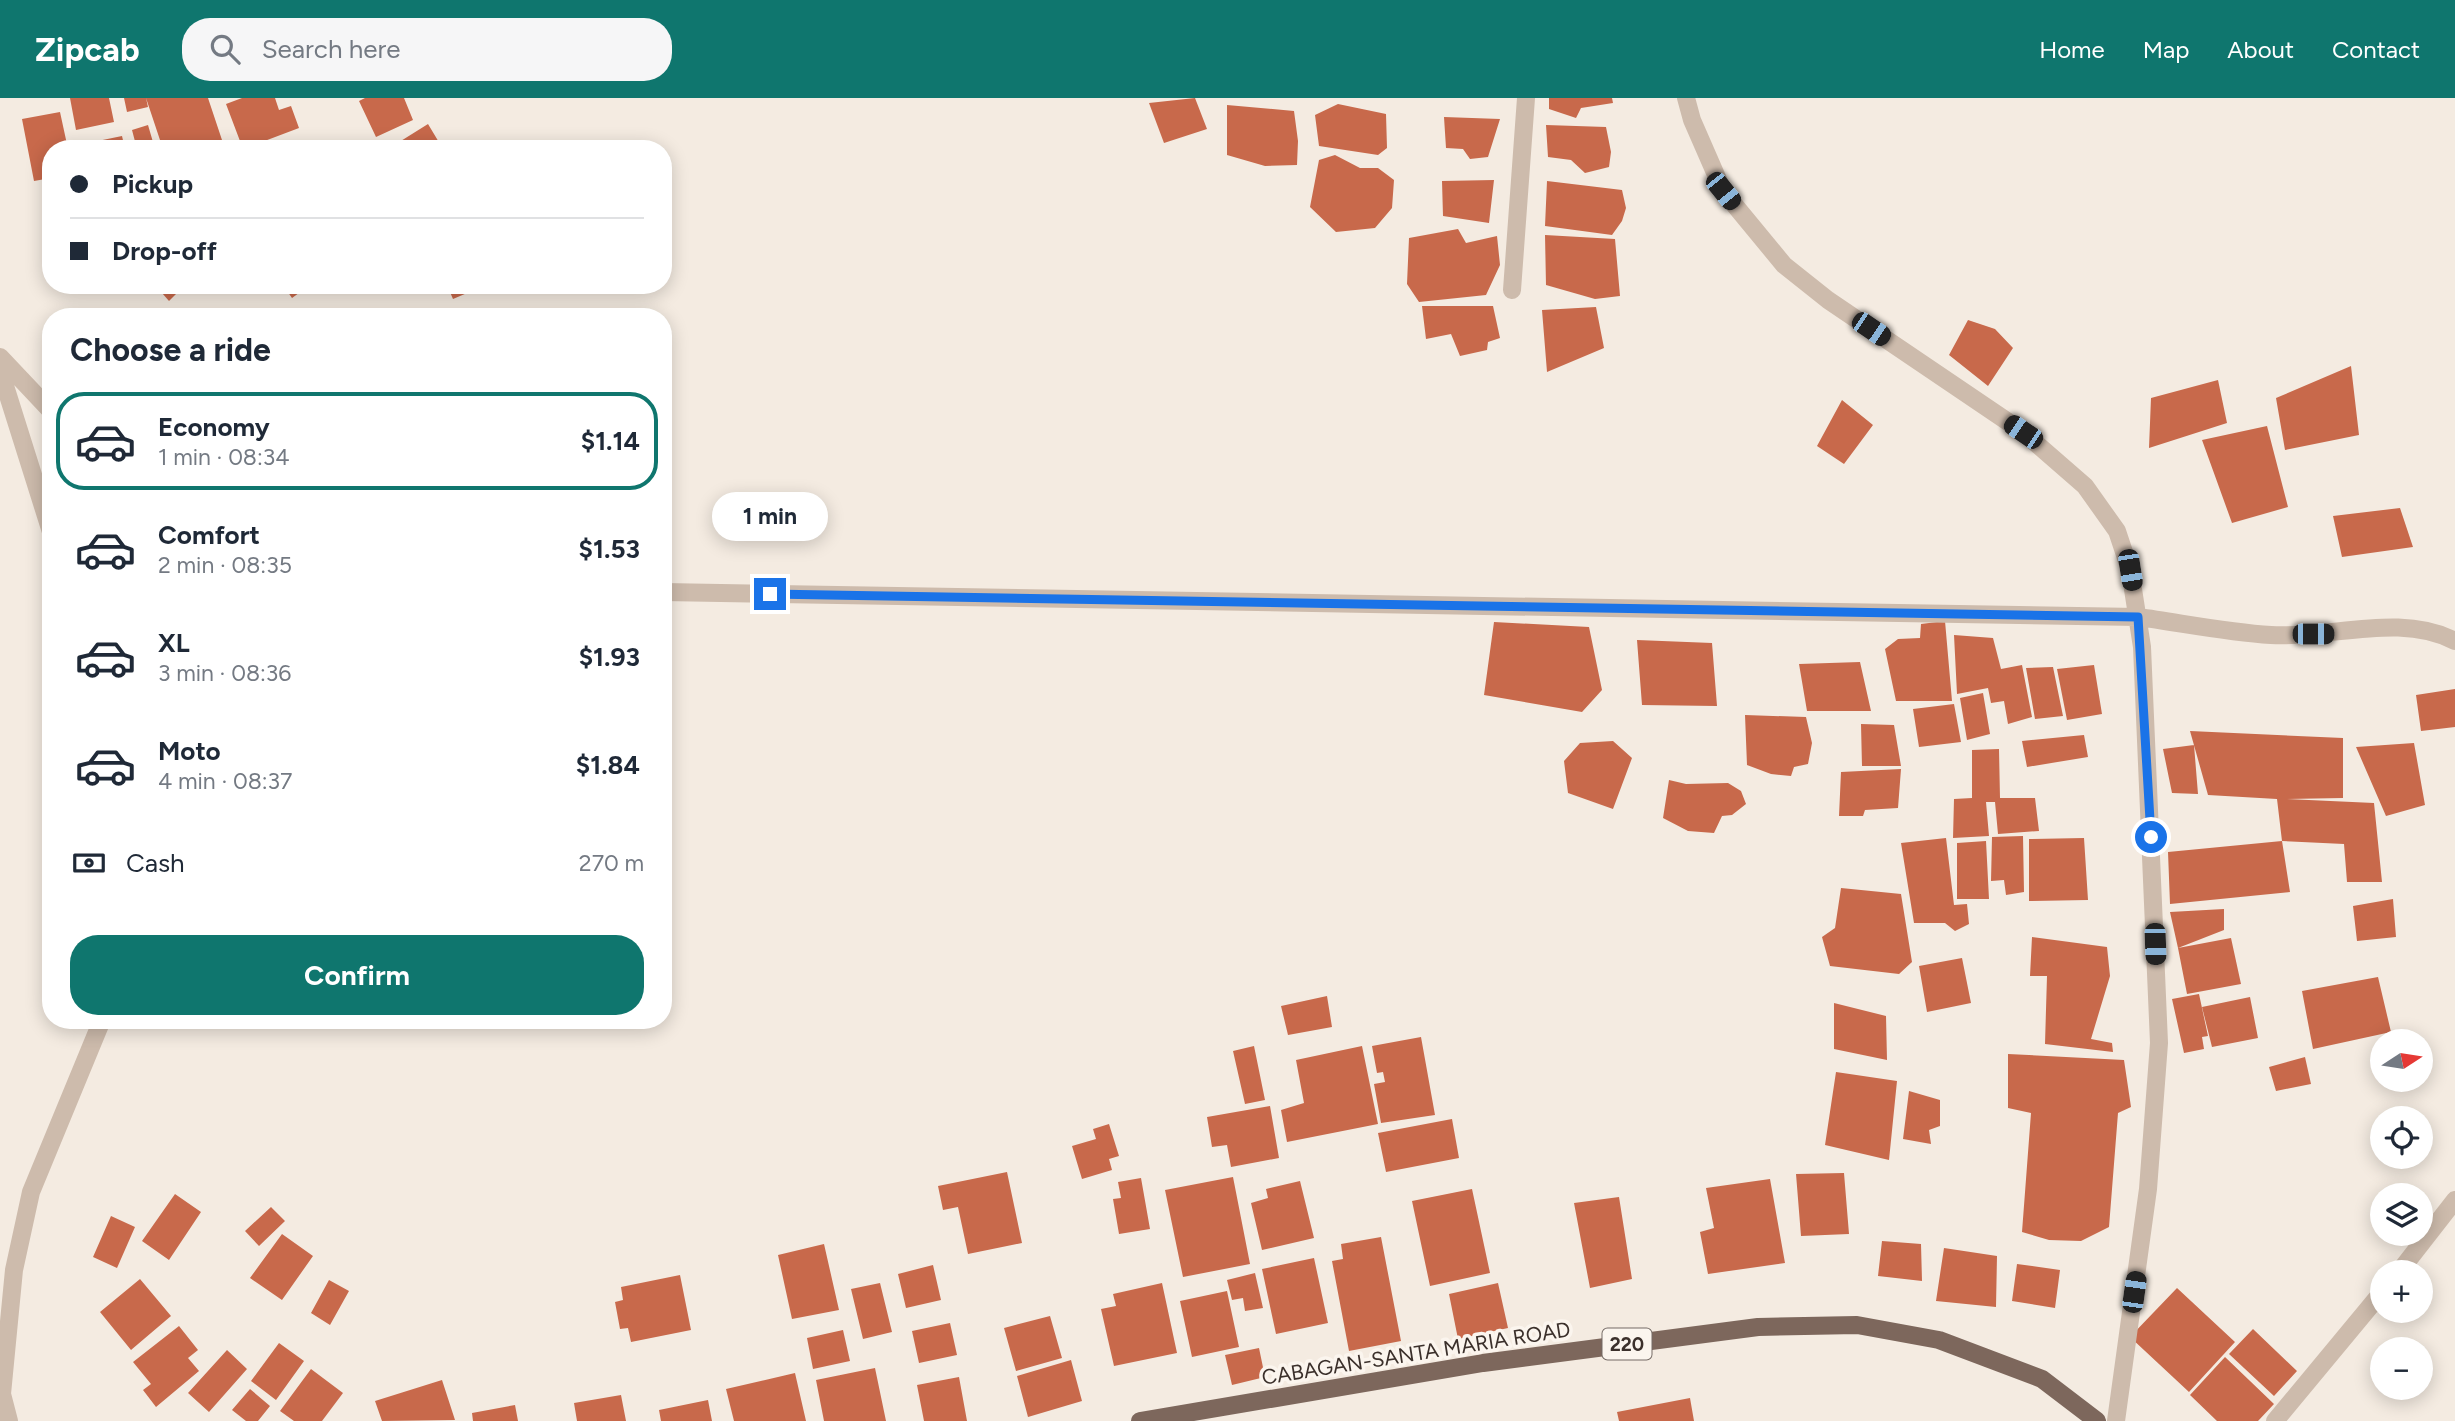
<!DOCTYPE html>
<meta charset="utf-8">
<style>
:root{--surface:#fff;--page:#f6f6f7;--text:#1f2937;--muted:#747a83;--line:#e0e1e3;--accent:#0f766e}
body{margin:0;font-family:Figtree,sans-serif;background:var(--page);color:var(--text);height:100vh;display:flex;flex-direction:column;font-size:26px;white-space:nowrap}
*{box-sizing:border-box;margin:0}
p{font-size:23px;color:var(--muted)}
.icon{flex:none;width:38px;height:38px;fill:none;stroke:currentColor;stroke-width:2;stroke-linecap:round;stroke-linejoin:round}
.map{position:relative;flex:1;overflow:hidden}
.side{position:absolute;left:42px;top:210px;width:630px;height:721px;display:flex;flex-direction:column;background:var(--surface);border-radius:28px;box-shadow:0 4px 18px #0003}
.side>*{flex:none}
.hud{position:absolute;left:42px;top:42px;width:630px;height:154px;border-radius:28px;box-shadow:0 4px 18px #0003;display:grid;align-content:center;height:154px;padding:0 28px;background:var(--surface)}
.needle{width:46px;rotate:78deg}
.controls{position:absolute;left:2370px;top:931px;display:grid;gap:14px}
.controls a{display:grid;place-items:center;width:63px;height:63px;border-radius:50%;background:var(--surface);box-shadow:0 4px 18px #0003;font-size:35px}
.end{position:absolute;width:32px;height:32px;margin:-16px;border:9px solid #1a73e8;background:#fff;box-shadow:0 0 0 4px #fff}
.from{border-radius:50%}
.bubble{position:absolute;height:49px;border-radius:24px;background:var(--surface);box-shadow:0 4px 18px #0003;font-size:23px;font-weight:700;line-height:49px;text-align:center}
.car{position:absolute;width:21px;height:42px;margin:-21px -10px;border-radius:9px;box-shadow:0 0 5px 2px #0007;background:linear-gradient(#222 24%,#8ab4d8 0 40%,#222 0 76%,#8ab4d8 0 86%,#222 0)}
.hud b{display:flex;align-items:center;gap:24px;height:66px;font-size:26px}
.hud b+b{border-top:2px solid var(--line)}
.hud i{width:18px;height:18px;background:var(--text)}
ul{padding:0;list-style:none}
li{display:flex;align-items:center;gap:21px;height:98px;margin:0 14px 10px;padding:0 14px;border:4px solid transparent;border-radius:28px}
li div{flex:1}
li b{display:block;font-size:26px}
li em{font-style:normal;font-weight:700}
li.on{border-color:var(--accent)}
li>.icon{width:63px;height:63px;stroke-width:1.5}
h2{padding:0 28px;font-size:32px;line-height:84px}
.pay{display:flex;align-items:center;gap:18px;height:77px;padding:0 28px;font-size:26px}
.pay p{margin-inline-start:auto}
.action{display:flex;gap:14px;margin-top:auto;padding:14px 28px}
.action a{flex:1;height:80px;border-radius:28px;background:var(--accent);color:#fff;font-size:28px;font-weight:700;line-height:80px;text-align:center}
header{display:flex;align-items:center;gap:42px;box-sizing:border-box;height:98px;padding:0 35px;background:var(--accent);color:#fff}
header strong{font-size:33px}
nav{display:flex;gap:38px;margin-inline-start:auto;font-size:24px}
.search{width:490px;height:63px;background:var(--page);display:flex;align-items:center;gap:18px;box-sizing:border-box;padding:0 24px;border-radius:28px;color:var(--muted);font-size:26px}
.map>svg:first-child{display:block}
.building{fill:#c8694b}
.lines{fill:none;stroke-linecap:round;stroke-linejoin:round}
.street{stroke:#cdbbac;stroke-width:18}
.primary{stroke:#7d675c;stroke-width:18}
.route{stroke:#1a73e8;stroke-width:9}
.labels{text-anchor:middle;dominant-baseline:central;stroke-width:7;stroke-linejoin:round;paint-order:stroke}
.shield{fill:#fbf5ee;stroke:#756b66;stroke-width:2}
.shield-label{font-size:19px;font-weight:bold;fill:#3b302b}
.street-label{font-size:21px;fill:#3b302b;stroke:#fbf5ee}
</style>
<header>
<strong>Zipcab</strong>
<div class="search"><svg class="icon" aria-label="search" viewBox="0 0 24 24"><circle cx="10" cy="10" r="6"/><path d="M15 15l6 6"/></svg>Search here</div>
<nav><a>Home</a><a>Map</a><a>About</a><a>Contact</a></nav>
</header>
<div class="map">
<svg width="2455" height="1323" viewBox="0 0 2455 1323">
<rect width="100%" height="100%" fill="#f4ebe1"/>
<path class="building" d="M 70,0 L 109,0 L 114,24 L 76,32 Z
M 124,0 L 146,0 L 148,9 L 127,14 Z
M 146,0 L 208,0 L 225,51 L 163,51 Z
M 242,0 L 275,0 L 279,12 L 291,8 L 299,30 L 243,51 L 226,6 Z
M 365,0 L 404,0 L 413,22 L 376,39 L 359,3 Z
M 1195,0 L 1207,31 L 1164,45 L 1149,5 Z
M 1549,0 L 1612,0 L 1613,5 L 1581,10 L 1576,20 L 1549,11 Z
M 1338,6 L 1386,16 L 1387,50 L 1378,57 L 1319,48 L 1315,17 Z
M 1227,7 L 1294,13 L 1298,43 L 1297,67 L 1265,68 L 1227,57 Z
M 60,14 L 68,51 L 51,51 L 51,80 L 34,83 L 22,21 Z
M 1444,19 L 1500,21 L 1488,59 L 1470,61 L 1463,51 L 1446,50 Z
M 428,26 L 443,51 L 388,51 Z
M 148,27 L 155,51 L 137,51 L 132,32 Z
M 1546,27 L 1606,29 L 1611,54 L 1609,69 L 1585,75 L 1571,62 L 1548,59 Z
M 122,38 L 125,51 L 89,51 L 88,45 Z
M 1335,57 L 1360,70 L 1378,70 L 1394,82 L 1392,110 L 1375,130 L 1336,134 L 1310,109 L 1319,62 Z
M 1494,82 L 1489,125 L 1443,118 L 1442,83 Z
M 1547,83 L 1622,92 L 1626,110 L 1622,123 L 1612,137 L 1545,128 Z
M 1458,131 L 1466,145 L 1497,138 L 1500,167 L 1486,197 L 1419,204 L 1407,186 L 1409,140 Z
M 1545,137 L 1615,141 L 1620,198 L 1595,201 L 1546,187 Z
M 155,187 L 185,187 L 169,203 Z
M 283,187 L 310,187 L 292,200 Z
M 447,187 L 486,187 L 453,201 Z
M 1422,208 L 1493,208 L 1500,240 L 1488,244 L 1487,252 L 1460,258 L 1451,236 L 1426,241 Z
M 1596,209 L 1604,250 L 1547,274 L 1542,212 Z
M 1968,222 L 1995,231 L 2013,250 L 1988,288 L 1949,257 Z
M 2351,268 L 2359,337 L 2285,352 L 2276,300 Z
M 2218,282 L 2227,325 L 2149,350 L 2151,300 Z
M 1842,302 L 1873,327 L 1844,366 L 1817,348 Z
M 2267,328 L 2288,409 L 2232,425 L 2202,342 Z
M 2400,410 L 2413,449 L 2342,459 L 2333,418 Z
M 1945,523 L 1952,603 L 1896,603 L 1885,551 L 1898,541 L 1920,540 L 1921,526 Z
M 1494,524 L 1589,529 L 1602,592 L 1582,614 L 1484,597 Z
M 1954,537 L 1993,540 L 2001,571 L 2022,567 L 2032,619 L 2008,626 L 2004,603 L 1991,605 L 1988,590 L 1957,596 Z
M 1637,542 L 1712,545 L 1717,608 L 1642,607 Z
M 1860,564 L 1871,613 L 1807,613 L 1799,566 Z
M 2094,567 L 2102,616 L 2067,622 L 2057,571 Z
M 2053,569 L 2063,618 L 2035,621 L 2026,570 Z
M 2455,591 L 2455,629 L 2421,633 L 2416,597 Z
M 1983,595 L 1990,636 L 1967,642 L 1960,600 Z
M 1954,606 L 1961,644 L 1919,649 L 1913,611 Z
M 1745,617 L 1806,619 L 1812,645 L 1808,666 L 1794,669 L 1791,678 L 1771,676 L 1747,667 Z
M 1861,626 L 1894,627 L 1901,668 L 1862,668 Z
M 2190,633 L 2343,640 L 2343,700 L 2287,701 L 2374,705 L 2382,784 L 2347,784 L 2344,746 L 2282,743 L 2277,701 L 2208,697 Z
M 2084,637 L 2088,659 L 2027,669 L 2022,643 Z
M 1613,643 L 1632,660 L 1613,711 L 1568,695 L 1564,663 L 1580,645 Z
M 2414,645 L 2425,707 L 2386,718 L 2356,649 Z
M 2194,647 L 2198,696 L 2172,695 L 2163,651 Z
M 1999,651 L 2000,700 L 2035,700 L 2039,733 L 1998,736 L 1995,704 L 1986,704 L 1989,738 L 1953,740 L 1954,701 L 1972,700 L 1972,652 Z
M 1901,671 L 1898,710 L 1865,712 L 1863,718 L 1839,718 L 1841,674 Z
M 1669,682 L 1686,686 L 1728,685 L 1741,693 L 1746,706 L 1732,717 L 1722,718 L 1714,735 L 1688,733 L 1663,720 Z
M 2023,738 L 2024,794 L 2006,797 L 2004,782 L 1991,783 L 1992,739 Z
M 1946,740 L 1954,807 L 1967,806 L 1969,826 L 1955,833 L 1945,825 L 1914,825 L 1901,745 Z
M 2084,740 L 2088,802 L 2029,803 L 2029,741 Z
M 1986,743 L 1989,801 L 1957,801 L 1957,745 Z
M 2282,743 L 2290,794 L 2170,806 L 2168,754 Z
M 1841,790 L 1901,796 L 1912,864 L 1899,876 L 1830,868 L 1822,839 L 1835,830 Z
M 2393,801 L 2396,839 L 2357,843 L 2353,808 Z
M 2224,811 L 2224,832 L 2178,850 L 2170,814 Z
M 2032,839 L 2107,849 L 2110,878 L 2091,941 L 2112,945 L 2113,954 L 2045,946 L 2047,878 L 2030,878 Z
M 2231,840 L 2241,886 L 2187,896 L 2178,850 Z
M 1962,860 L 1971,905 L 1927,914 L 1919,868 Z
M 2378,879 L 2391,934 L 2313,951 L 2302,893 Z
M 2199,896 L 2208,938 L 2202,939 L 2204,951 L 2184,955 L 2172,901 Z
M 1327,898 L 1332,929 L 1288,937 L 1281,908 Z
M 2250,899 L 2258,940 L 2212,949 L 2202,909 Z
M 1834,905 L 1886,918 L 1887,962 L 1834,951 Z
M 1421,939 L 1435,1017 L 1381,1025 L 1374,986 L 1385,984 L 1383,974 L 1377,975 L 1372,948 Z
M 1254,948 L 1265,1002 L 1245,1006 L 1233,953 Z
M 1362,948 L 1378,1026 L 1287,1044 L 1281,1012 L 1304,1005 L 1296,962 Z
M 2008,956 L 2124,962 L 2131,1009 L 2118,1015 L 2109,1129 L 2081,1143 L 2049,1142 L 2022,1134 L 2031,1015 L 2008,1010 Z
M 2305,959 L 2311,986 L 2276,993 L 2269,969 Z
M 1836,974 L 1897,983 L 1889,1062 L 1825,1047 Z
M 1909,993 L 1940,1002 L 1940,1028 L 1929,1032 L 1931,1046 L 1903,1041 Z
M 1270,1008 L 1279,1060 L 1231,1069 L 1227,1047 L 1212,1049 L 1207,1019 Z
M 1452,1021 L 1459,1060 L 1386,1074 L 1378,1035 Z
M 1109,1026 L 1119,1058 L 1109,1061 L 1112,1072 L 1082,1081 L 1072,1048 L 1096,1041 L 1093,1031 Z
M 1007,1074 L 1022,1145 L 968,1156 L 958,1109 L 943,1112 L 938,1088 Z
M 1844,1075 L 1849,1136 L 1801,1138 L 1796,1076 Z
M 1233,1079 L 1250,1166 L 1183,1179 L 1165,1092 Z
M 1141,1080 L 1150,1131 L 1119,1136 L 1113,1101 L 1121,1100 L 1118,1084 Z
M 1770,1081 L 1785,1165 L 1708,1176 L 1700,1134 L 1714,1130 L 1706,1090 Z
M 1300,1083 L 1314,1140 L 1262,1152 L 1251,1105 L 1268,1100 L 1266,1091 Z
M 1472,1091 L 1490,1175 L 1430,1188 L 1412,1103 Z
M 175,1096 L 201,1114 L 169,1162 L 142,1143 Z
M 1619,1099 L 1632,1181 L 1590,1190 L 1574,1105 Z
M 271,1109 L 285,1123 L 259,1148 L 245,1133 Z
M 111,1118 L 135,1129 L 117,1170 L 93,1159 Z
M 282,1136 L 313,1158 L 282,1202 L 250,1180 Z
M 1381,1139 L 1401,1243 L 1349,1253 L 1332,1163 L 1343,1161 L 1341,1146 Z
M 1882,1143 L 1921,1146 L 1922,1183 L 1878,1178 Z
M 824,1146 L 839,1212 L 792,1221 L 778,1157 Z
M 1944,1150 L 1997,1158 L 1996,1209 L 1936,1203 Z
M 1314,1160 L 1328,1225 L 1276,1236 L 1262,1171 Z
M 2017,1166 L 2060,1172 L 2055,1210 L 2012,1203 Z
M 933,1167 L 941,1202 L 906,1210 L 898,1176 Z
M 1255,1175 L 1263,1210 L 1245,1213 L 1243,1200 L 1232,1202 L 1227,1182 Z
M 680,1177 L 691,1232 L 631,1244 L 628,1230 L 620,1231 L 615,1204 L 623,1202 L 621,1189 Z
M 140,1181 L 171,1218 L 131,1252 L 100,1214 Z
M 329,1182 L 349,1193 L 330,1227 L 311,1215 Z
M 880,1185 L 892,1234 L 863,1241 L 851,1191 Z
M 1162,1185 L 1177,1255 L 1114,1268 L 1101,1211 L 1116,1208 L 1113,1196 Z
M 1498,1185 L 1508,1230 L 1458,1241 L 1449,1196 Z
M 2177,1190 L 2235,1244 L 2189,1294 L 2130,1239 Z
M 1227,1193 L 1239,1249 L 1192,1259 L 1180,1203 Z
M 1050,1218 L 1062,1260 L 1016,1273 L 1004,1230 Z
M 950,1225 L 957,1257 L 919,1265 L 912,1233 Z
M 179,1228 L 198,1252 L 188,1260 L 199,1273 L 156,1309 L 143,1292 L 151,1286 L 133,1264 Z
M 2253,1231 L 2297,1273 L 2274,1298 L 2229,1256 Z
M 843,1232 L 850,1263 L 813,1271 L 807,1240 Z
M 279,1245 L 304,1263 L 276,1302 L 251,1283 Z
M 1259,1250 L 1265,1279 L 1232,1287 L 1225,1257 Z
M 227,1252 L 247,1271 L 209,1314 L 188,1295 Z
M 2225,1259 L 2274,1306 L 2258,1323 L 2217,1323 L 2190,1297 Z
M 1071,1262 L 1082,1303 L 1028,1319 L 1017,1278 Z
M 875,1270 L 886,1323 L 824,1323 L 816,1282 Z
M 311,1271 L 343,1295 L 322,1323 L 294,1323 L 280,1313 Z
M 795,1275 L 806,1323 L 734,1323 L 726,1291 Z
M 959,1279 L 967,1323 L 924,1323 L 917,1287 Z
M 442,1282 L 455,1322 L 382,1323 L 375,1303 Z
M 250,1291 L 270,1308 L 258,1323 L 246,1323 L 232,1312 Z
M 621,1297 L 626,1323 L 577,1323 L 574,1305 Z
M 1690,1300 L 1694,1323 L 1619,1323 L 1617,1314 Z
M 708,1302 L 712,1323 L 661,1323 L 659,1312 Z
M 515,1307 L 518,1323 L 473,1323 L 472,1315 Z"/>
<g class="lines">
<path class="street" d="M 1686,0 L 1692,22 L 1723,93 L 1784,167 L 1828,202 L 2023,334 L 2085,388 L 2117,433 L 2130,472 L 2142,549 L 2159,945 L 2148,1091 L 2116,1323
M 1512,192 L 1526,0
M 0,259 L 51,313
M 0,272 L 51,434
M 663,494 L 2138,519 C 2182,525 2226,534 2271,537 C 2331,541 2400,514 2455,543
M 2399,1174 L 2455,1102
M 9,1323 L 2,1296 L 14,1172 L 31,1094 L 102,922
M 2275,1323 L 2382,1194"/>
<path class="primary" d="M 1140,1323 L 1483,1265 L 1758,1229 L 1857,1227 L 1939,1242 L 2042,1281 L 2097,1323"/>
</g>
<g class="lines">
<path class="route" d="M 770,496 L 2138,519 L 2151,739"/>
</g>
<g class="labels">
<rect class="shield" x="1602.5" y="1230.5" width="49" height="31" rx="5"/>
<g class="shield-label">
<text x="1627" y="1246">220</text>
</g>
<g class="street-label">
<text transform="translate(1416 1255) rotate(-9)">CABAGAN-SANTA MARIA ROAD</text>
</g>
</g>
</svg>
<div class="controls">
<a><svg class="needle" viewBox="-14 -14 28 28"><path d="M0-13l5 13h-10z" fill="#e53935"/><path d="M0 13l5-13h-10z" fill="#747a83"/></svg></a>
<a><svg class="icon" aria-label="locate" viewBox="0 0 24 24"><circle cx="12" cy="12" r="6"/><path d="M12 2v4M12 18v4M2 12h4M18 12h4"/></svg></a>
<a><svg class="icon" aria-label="layers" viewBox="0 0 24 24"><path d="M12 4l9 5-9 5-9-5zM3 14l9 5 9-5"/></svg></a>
<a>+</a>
<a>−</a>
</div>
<i class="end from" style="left:2151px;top:739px"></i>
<i class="end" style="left:770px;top:496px"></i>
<div class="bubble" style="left:712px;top:394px;width:116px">1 min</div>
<i class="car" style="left:1723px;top:93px;rotate:141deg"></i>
<i class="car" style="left:1871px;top:231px;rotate:124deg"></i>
<i class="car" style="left:2023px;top:334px;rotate:304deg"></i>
<i class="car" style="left:2130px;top:472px;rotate:171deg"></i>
<i class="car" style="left:2313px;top:536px;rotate:90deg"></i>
<i class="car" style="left:2155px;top:846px;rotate:178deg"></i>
<i class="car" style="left:2134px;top:1194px;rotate:8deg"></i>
<div class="hud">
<b><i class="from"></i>Pickup</b>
<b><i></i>Drop-off</b>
</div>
<section class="side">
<h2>Choose a ride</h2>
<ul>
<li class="on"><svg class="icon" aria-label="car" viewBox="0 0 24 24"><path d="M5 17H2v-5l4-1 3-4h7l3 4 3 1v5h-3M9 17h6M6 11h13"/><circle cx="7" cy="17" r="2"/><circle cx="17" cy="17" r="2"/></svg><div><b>Economy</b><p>1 min · 08:34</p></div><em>$1.14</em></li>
<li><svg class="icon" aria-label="car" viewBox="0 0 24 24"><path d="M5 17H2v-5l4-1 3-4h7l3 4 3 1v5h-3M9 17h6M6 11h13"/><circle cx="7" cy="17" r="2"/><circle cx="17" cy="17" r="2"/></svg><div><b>Comfort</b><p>2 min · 08:35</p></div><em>$1.53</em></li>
<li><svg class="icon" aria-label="car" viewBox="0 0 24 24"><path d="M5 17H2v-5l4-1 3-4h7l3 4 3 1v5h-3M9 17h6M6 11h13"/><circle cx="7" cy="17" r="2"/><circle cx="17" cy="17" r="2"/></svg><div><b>XL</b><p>3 min · 08:36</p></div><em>$1.93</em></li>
<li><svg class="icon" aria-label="car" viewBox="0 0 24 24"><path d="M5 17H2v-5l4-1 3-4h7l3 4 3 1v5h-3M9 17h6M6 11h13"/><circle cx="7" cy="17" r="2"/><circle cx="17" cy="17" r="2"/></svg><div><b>Moto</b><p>4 min · 08:37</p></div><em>$1.84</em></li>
</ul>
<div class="pay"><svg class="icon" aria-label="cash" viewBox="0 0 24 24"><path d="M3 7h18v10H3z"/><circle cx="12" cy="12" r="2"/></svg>Cash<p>270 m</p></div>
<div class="action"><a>Confirm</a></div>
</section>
</div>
